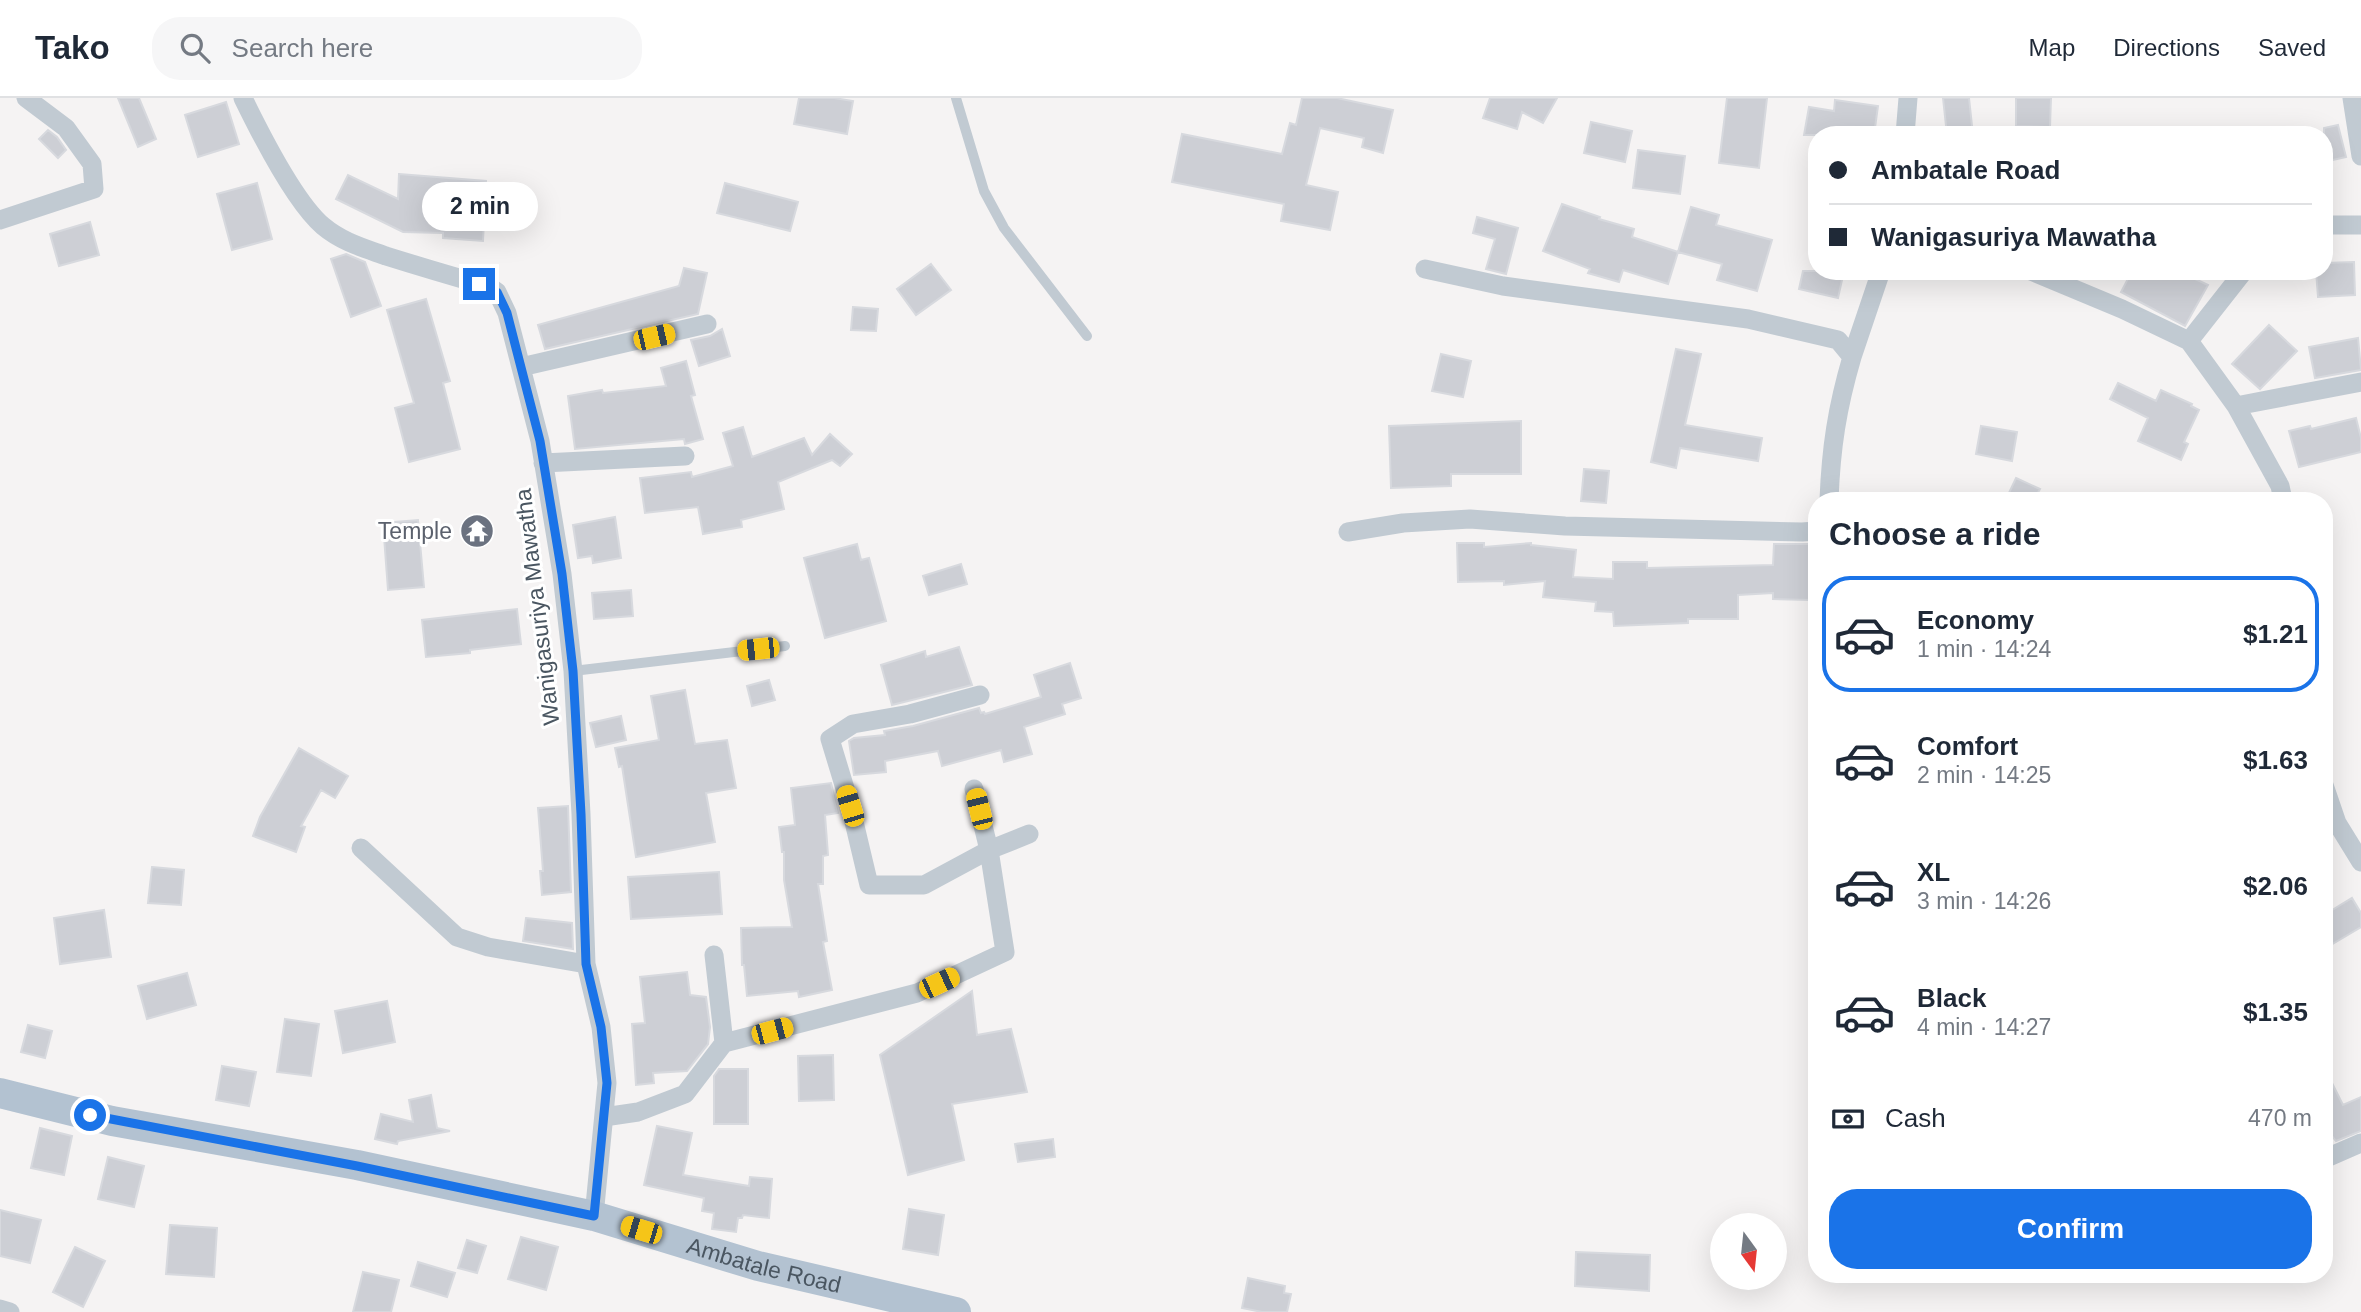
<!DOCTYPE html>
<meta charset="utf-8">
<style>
:root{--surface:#fff;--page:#f6f6f7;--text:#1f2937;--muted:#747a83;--line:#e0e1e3;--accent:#1a73e8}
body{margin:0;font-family:Arial,sans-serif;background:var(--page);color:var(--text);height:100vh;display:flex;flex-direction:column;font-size:26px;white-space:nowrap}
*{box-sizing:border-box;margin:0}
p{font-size:23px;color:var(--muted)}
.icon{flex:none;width:38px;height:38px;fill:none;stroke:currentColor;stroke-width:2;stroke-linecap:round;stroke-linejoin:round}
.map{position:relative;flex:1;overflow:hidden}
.panel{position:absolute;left:1808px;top:394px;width:525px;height:791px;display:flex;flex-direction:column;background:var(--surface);border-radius:28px;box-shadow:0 7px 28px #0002}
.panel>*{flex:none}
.top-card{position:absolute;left:1808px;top:28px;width:525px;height:154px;border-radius:28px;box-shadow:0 7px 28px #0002;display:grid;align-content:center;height:154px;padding:0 21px;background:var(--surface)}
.needle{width:46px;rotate:165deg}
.fabs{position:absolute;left:1710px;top:1115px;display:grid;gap:14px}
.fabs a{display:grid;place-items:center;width:77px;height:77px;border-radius:50%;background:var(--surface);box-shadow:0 7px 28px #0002;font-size:35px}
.end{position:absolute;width:32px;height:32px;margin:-16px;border:9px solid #1a73e8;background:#fff;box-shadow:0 0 0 4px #fff}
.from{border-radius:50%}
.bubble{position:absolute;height:49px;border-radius:24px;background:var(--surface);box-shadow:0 7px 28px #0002;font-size:23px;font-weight:700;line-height:49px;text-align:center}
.car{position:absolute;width:21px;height:42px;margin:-21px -10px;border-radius:9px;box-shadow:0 0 5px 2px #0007;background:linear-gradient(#f5c518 24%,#345 0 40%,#f5c518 0 76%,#345 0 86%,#f5c518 0)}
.top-card b{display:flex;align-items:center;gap:24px;height:66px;font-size:26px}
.top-card b+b{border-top:2px solid var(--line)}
.top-card i{width:18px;height:18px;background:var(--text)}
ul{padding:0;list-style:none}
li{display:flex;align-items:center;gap:21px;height:116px;margin:0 14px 10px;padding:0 7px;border:4px solid transparent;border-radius:28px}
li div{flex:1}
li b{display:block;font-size:26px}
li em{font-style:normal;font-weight:700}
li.active{border-color:var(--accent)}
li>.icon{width:63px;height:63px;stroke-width:1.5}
h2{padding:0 21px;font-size:32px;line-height:84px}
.pay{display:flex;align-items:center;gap:18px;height:77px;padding:0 21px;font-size:26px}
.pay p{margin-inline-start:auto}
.cta{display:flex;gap:14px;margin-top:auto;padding:14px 21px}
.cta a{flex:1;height:80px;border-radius:28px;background:var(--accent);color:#fff;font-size:28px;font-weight:700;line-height:80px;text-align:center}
header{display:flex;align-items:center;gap:42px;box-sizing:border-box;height:98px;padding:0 35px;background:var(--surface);border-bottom:2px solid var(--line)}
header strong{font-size:33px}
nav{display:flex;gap:38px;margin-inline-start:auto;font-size:24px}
.search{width:490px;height:63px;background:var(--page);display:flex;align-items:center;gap:18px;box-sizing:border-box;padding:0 24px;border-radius:28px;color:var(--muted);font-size:26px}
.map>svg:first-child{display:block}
.building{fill:#cdcfd5;stroke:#d7d9de;stroke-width:2}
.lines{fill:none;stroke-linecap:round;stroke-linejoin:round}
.lane{stroke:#c1cad2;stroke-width:10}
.street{stroke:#c1cad2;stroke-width:19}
.primary{stroke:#b3c2d1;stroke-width:30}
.route{stroke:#1a73e8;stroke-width:9}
.labels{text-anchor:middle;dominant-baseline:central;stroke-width:6;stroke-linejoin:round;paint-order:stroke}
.worship-label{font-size:23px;fill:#5b616d;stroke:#fff;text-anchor:end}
.street-label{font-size:23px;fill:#4a5661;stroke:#fff}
</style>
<header>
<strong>Tako</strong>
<div class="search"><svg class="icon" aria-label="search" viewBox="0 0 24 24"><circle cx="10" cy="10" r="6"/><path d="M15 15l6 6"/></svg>Search here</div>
<nav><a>Map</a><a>Directions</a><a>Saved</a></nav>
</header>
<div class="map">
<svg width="2361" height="1214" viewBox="0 0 2361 1214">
<rect width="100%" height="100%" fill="#f5f3f3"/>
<path class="building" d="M 118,0 L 139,0 L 156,41 L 138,49 Z
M 799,0 L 834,0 L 853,3 L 847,36 L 794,26 Z
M 1302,0 L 1337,0 L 1393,12 L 1383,55 L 1362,49 L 1364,40 L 1320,30 L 1306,87 L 1338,94 L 1330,132 L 1281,123 L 1284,106 L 1172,84 L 1182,36 L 1282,56 L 1290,25 L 1296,27 Z
M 1490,0 L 1557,0 L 1543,25 L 1522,14 L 1517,31 L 1483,20 Z
M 1727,0 L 1767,0 L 1759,70 L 1719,65 Z
M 1943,0 L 1969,0 L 1973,37 L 1947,37 Z
M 2016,0 L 2051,0 L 2050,29 L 2016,28 Z
M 1835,2 L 1878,8 L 1874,37 L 1804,37 L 1809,9 L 1834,13 Z
M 226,4 L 239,46 L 198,59 L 185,17 Z
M 1591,24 L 1632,33 L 1625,64 L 1584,55 Z
M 2338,27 L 2346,59 L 2324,64 L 2324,30 Z
M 48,32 L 57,39 L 66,52 L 58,60 L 39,41 Z
M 1638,52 L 1685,58 L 1680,96 L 1633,90 Z
M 399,76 L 486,83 L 483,143 L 443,140 L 443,135 L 403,134 L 336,101 L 348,77 L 398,101 Z
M 257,85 L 272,141 L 232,152 L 217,96 Z
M 725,85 L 798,104 L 790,133 L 717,115 Z
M 1562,106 L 1600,119 L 1599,121 L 1634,131 L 1632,139 L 1678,154 L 1668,186 L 1623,172 L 1619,184 L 1588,175 L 1590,171 L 1543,153 Z
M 1691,109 L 1719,117 L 1716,127 L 1772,142 L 1757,193 L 1717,182 L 1722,166 L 1678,154 Z
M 1477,119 L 1518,130 L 1506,176 L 1486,171 L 1495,141 L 1473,135 Z
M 90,124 L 99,157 L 59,168 L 50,136 Z
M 346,156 L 365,164 L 381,208 L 351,219 L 331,161 Z
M 2354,164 L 2355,197 L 2318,199 L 2316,173 L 2324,173 L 2324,165 Z
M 931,166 L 951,192 L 916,217 L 897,191 Z
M 684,170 L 707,175 L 698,216 L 545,251 L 538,227 L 679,188 Z
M 1803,173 L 1844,173 L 1838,200 L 1799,191 Z
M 2132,173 L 2197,173 L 2193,180 L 2208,187 L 2185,228 L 2121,194 Z
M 426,201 L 450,283 L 443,285 L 460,351 L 409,364 L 395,310 L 414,305 L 387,212 Z
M 853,209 L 878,211 L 876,233 L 851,232 Z
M 2269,227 L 2297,253 L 2260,291 L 2232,266 Z
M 722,231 L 730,258 L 699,268 L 691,242 L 710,238 Z
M 2358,240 L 2361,272 L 2315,280 L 2309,249 Z
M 1676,251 L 1701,256 L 1685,327 L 1762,340 L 1758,363 L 1680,350 L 1676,370 L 1651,364 Z
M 1441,256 L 1471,263 L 1463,299 L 1432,293 Z
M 686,263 L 695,297 L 691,298 L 703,341 L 685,346 L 684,341 L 575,351 L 568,298 L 602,292 L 603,295 L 666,288 L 661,270 Z
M 2118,285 L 2156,303 L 2161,292 L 2192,306 L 2191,308 L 2199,312 L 2184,344 L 2188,346 L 2181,362 L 2138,343 L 2148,320 L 2110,301 Z
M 2356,320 L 2361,340 L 2361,354 L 2299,369 L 2289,333 L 2310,328 L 2311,331 Z
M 1521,323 L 1521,376 L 1451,376 L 1451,388 L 1391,390 L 1389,328 Z
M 1981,328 L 2017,334 L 2012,363 L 1976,356 Z
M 743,329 L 752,359 L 804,340 L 812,357 L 830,336 L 852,356 L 840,368 L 832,362 L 778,384 L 784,411 L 741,422 L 742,429 L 703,436 L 698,409 L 645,415 L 640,380 L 691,374 L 692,379 L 733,368 L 723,335 Z
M 1584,371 L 1609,373 L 1606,405 L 1581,403 Z
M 2016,380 L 2040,391 L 2034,402 L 2020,402 L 2008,397 Z
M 615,419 L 621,460 L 593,465 L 592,458 L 578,460 L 573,427 Z
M 418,422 L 424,489 L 388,492 L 383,425 Z
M 1457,445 L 1484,445 L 1484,449 L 1531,445 L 1531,447 L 1576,452 L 1573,479 L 1613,481 L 1613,464 L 1647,464 L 1647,470 L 1773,467 L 1774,446 L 1812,446 L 1811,502 L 1773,501 L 1773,495 L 1738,497 L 1738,521 L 1688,521 L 1688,525 L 1614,528 L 1613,514 L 1595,513 L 1596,504 L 1543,499 L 1545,483 L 1504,487 L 1504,483 L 1458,484 Z
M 857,446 L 861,462 L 869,460 L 886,523 L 825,540 L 804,460 Z
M 961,466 L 967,486 L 929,497 L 923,478 Z
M 631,492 L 633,518 L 594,521 L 592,495 Z
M 517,511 L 521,546 L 470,552 L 470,555 L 426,559 L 422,522 Z
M 959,549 L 972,587 L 892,607 L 881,567 L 925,553 L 926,559 Z
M 1070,565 L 1081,600 L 1062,606 L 1065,616 L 1024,629 L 1032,656 L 1004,664 L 1001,652 L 942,668 L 938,653 L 885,663 L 886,674 L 854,677 L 849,643 L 854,640 L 885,637 L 884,633 L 913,628 L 979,610 L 981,615 L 984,614 L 985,616 L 1041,599 L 1034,577 Z
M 769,582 L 775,602 L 752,608 L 747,588 Z
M 685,592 L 695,646 L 727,642 L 736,690 L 706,695 L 715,744 L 636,759 L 622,668 L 619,669 L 615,650 L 659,642 L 651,598 Z
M 621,618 L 626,642 L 596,649 L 590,625 Z
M 299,650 L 348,678 L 335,700 L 321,692 L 301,728 L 305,729 L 296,754 L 253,738 L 260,719 Z
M 831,685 L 838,715 L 825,717 L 828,757 L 823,758 L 823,786 L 818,786 L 827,843 L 823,844 L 832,892 L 799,899 L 798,893 L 747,898 L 744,867 L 742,867 L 741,830 L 792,829 L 784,782 L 784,754 L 782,754 L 779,729 L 795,727 L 791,690 Z
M 568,708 L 571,794 L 542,797 L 540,773 L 543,773 L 538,710 Z
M 152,769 L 184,772 L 181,807 L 148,805 Z
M 719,774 L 722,816 L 631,821 L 628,779 Z
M 2352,800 L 2361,815 L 2361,829 L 2324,851 L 2324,817 Z
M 104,812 L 111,859 L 60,866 L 54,820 Z
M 526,820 L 572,825 L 573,851 L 523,843 Z
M 687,874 L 690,897 L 706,899 L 710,929 L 708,946 L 687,973 L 653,975 L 654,985 L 636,987 L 632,926 L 645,925 L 640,879 Z
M 187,875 L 196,907 L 147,921 L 138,888 Z
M 972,893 L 977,937 L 1011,931 L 1027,994 L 952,1006 L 964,1062 L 908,1077 L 880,957 Z
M 387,903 L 395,944 L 343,955 L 335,913 Z
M 285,921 L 319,926 L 311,978 L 277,974 Z
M 28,927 L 52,933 L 45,960 L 21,954 Z
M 833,957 L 834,1002 L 799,1003 L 798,958 Z
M 222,968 L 256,974 L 249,1008 L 216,1002 Z
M 2324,969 L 2343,1007 L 2361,999 L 2361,1033 L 2336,1043 L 2324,1028 Z
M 719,971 L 748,971 L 748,1026 L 714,1026 L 714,978 Z
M 431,997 L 437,1030 L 450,1033 L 398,1043 L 397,1046 L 375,1041 L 381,1016 L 413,1024 L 409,1002 Z
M 657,1028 L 692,1035 L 683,1077 L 749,1088 L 750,1079 L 772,1081 L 769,1120 L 743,1117 L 742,1120 L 738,1120 L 736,1134 L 712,1131 L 714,1115 L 702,1113 L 704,1100 L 644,1087 Z
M 40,1030 L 72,1038 L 64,1077 L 31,1070 Z
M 1053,1041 L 1055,1059 L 1018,1064 L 1015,1046 Z
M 108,1059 L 144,1068 L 134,1109 L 98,1101 Z
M 909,1111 L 944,1117 L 938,1157 L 903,1151 Z
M 0,1112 L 41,1122 L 30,1165 L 0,1158 Z
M 170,1127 L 217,1130 L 214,1179 L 166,1176 Z
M 521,1139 L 558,1149 L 546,1192 L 508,1181 Z
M 467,1142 L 486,1148 L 477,1175 L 458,1170 Z
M 75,1149 L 105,1163 L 83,1209 L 53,1194 Z
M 1576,1154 L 1650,1157 L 1649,1193 L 1575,1188 Z
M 418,1164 L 455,1175 L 447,1199 L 411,1188 Z
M 363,1174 L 399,1182 L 391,1214 L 353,1214 Z
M 1248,1180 L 1285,1188 L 1284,1195 L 1291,1196 L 1287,1214 L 1262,1214 L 1242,1210 Z"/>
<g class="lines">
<path class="lane" d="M 956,0 L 984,93 L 1004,130 L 1087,238
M 573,573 L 785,548"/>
<path class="street" d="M 243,0 C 260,35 295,104 323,128 C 342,144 364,150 386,158 C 421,169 455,179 490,189 L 497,194 L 507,215 L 540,343 L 562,476 L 573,573 L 581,716 L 586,866 L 601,929 L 607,985 L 594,1118
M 2352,0 L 2361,58
M 1905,37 L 1908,0
M 0,122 L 94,91 L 92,66 L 66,30 L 26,0
M 2324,127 L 2361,127
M 1425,171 L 1503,188 L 1748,221 L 1838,242 L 1852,259 C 1837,310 1831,350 1829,402
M 2031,173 L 2122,211 L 2189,243 L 2236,308 L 2280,388 L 2283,402
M 2189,243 L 2244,173
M 1852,259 L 1881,173
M 521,269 L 707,226
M 2236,308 L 2361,284
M 543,365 L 685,358
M 1348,434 L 1403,425 L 1470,421 L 1565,428 L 1802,434 L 1816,433
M 980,597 L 910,616 L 853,626 L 830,641 L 850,707 L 869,787 L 924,787 L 989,752 L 1029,736
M 2324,687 L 2337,725 L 2361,764
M 361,750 L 457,839 L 488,849 L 586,866
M 724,945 L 917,895 L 1005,854 L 989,752 L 974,691
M 604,1019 L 638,1014 L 685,996 L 724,945 L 714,857
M 2324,1061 L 2361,1045
M 0,1211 L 10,1214"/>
<path class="primary" id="s1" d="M 0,995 L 112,1023 L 357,1067 L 594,1118 L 758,1168 L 956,1214"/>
</g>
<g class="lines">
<path class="route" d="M 90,1017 L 357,1068 L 594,1118 L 607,985 L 601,929 L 586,866 L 581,716 L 573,573 L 562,476 L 540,343 L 507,215 L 497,194 L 479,186"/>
</g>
<defs>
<g id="temple-disc" transform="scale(1.75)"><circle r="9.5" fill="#6b7280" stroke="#fff"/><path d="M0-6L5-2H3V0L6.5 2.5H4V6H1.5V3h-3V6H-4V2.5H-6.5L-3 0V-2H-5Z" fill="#fff"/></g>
</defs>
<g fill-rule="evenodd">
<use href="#temple-disc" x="477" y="433"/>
</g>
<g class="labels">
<g class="worship-label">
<text x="452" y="433">Temple</text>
</g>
<g class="street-label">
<text transform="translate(537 509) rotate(-97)">Wanigasuriya Mawatha</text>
<text stroke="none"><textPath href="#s1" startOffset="784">Ambatale Road</textPath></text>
</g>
</g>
</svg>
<div class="fabs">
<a><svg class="needle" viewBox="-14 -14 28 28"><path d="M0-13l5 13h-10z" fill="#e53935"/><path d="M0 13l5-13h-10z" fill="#747a83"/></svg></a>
</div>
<i class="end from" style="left:90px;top:1017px"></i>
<i class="end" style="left:479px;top:186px"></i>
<div class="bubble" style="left:422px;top:84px;width:116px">2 min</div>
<i class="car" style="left:654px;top:239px;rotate:77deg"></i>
<i class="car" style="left:758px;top:551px;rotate:264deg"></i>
<i class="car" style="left:850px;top:708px;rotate:343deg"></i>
<i class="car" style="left:979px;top:711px;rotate:346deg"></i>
<i class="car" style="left:939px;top:885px;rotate:65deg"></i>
<i class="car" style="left:772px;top:933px;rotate:75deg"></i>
<i class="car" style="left:641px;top:1132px;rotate:287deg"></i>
<div class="top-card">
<b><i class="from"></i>Ambatale Road</b>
<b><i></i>Wanigasuriya Mawatha</b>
</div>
<section class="panel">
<h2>Choose a ride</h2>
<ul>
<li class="active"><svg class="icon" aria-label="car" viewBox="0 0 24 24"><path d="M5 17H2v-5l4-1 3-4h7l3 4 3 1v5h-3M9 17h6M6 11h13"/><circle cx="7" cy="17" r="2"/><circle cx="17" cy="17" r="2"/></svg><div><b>Economy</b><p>1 min · 14:24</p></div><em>$1.21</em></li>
<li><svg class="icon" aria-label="car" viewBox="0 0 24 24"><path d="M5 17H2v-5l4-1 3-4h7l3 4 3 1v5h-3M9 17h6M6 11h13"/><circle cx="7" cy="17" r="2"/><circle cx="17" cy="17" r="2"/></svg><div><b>Comfort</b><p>2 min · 14:25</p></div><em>$1.63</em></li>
<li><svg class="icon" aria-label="car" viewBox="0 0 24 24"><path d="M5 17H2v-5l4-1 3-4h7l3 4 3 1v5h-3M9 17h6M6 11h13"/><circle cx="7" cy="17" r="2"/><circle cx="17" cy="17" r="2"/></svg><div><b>XL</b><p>3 min · 14:26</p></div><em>$2.06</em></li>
<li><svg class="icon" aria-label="car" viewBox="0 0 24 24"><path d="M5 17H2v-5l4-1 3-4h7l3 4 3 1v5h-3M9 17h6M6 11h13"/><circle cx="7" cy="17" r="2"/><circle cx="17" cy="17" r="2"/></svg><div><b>Black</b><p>4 min · 14:27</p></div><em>$1.35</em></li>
</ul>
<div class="pay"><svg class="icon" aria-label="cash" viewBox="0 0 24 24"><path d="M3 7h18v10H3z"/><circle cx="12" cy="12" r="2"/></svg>Cash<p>470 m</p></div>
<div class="cta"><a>Confirm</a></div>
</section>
</div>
